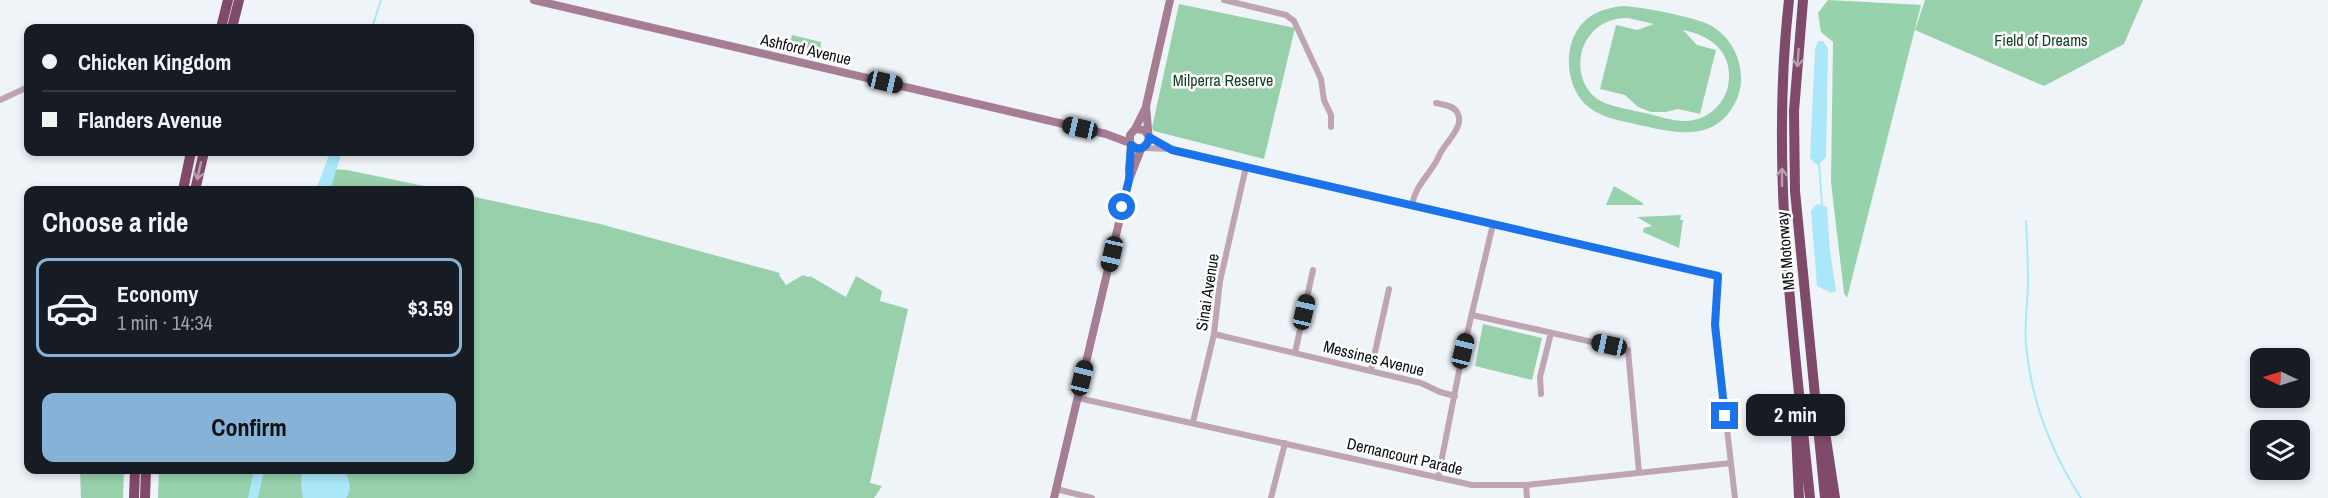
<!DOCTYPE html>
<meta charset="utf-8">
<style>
:root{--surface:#171b24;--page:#20242c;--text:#f1f3f6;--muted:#9ea1a6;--line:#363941;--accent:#85b2d6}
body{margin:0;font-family:"Archivo Narrow",sans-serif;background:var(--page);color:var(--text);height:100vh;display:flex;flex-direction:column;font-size:22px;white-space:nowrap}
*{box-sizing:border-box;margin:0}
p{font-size:20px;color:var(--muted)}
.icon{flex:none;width:33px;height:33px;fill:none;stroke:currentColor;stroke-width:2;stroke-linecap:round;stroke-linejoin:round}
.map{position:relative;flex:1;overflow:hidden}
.details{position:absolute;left:24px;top:186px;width:450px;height:288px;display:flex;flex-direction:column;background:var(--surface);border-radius:12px;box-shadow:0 3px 9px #0003}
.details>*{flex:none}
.hud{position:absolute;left:24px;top:24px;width:450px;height:132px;border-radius:12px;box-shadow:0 3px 9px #0003;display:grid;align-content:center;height:132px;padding:0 18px;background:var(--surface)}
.needle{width:39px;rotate:274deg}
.buttons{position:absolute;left:2250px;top:348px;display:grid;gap:12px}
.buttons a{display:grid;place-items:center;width:60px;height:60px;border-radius:12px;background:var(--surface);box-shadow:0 3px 9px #0003;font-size:30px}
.end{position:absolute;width:27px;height:27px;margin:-14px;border:8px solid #1a73e8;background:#fff;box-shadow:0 0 0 3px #fff}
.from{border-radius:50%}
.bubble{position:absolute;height:42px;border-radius:12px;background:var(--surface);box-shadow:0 3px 9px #0003;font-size:20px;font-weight:700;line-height:42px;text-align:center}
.car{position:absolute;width:18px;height:36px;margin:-18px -9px;border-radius:8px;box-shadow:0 0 4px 2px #0007;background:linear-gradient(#222 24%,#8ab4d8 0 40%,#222 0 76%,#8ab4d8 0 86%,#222 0)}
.hud b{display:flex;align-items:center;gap:21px;height:57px;font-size:22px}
.hud b+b{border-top:2px solid var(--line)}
.hud i{width:15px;height:15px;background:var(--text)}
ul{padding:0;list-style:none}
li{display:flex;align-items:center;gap:18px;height:99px;margin:0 12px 9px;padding:0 6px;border:3px solid transparent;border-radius:12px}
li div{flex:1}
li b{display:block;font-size:22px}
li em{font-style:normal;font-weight:700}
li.current{border-color:var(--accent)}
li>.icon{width:54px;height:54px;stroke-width:1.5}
h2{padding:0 18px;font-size:27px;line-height:72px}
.action{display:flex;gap:12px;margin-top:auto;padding:12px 18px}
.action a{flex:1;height:69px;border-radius:12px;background:var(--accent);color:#111;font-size:24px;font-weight:700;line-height:69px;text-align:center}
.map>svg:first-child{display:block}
.green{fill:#98d0ac;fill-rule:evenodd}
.forest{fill:#96d3ac}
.water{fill:#aae7f8}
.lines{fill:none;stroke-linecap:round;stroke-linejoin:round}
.stream{stroke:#aae7f8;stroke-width:2}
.street{stroke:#bfa5b3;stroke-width:6}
.secondary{stroke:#a57e94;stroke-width:8}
.highway{stroke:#804b6b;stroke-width:10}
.oneway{stroke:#b99cae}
.route{stroke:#1a73e8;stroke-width:8}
.labels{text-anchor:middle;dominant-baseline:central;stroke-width:5;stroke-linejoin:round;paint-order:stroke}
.park-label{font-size:16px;fill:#0f3e25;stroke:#fff}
.street-label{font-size:16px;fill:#0b0d0e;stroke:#fff}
</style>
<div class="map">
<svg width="2328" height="498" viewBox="0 0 2328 498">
<rect width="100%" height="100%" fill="#eff4f8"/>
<path class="green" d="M 1925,0 L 2143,0 L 2124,44 L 2044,86 L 1915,30 Z
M 1179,4 L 1295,28 L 1264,159 L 1154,131 L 1152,128 Z
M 1622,6 C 1644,7 1682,15 1703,22 C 1734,33 1750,72 1736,101 C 1715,145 1672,132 1635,124 C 1617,120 1599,117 1585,104 C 1565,84 1563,45 1582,24 C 1592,12 1607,8 1622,6 ZM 1628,18 L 1654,24 L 1637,30 L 1616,25 L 1600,89 L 1625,95 L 1638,107 L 1651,112 L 1666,112 L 1678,109 L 1700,114 L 1716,50 L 1697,45 L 1683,30 C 1708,35 1730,49 1729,77 C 1729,101 1709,121 1685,121 C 1672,121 1658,116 1645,113 C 1632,110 1618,108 1605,103 C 1581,94 1574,62 1586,41 C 1595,25 1610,18 1628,18 Z
M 792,35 L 821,42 L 820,60 L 788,53 Z
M 331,169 L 347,170 L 443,190 L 325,190 Z
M 1614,186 L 1643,203 L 1643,205 L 1606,205 Z
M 470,196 L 600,224 L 780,273 L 779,275 L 786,285 L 803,275 L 808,277 L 810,276 L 846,297 L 856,276 L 882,291 L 880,301 L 908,309 L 870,483 L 882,486 L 874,498 L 255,498 L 261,470 L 470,470 Z
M 1681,215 L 1680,220 L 1683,220 L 1679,248 L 1643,232 L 1644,228 L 1652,226 L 1637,217 Z
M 1483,324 L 1542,338 L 1532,380 L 1475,366 Z
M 80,470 L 124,470 L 123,498 L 81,498 Z"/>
<path class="forest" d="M 1828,0 L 1921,5 L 1847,298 L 1844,293 L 1831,182 L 1833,42 L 1821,32 L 1818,13 Z
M 159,470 L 261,470 L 255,498 L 158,498 Z"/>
<path class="water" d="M 1818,41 L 1823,41 L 1828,49 L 1826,157 L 1819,164 L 1816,164 L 1810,158 L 1815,49 Z
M 330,152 L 342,152 L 330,190 L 316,190 Z
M 1817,204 L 1827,207 L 1830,251 L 1836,291 L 1832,293 L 1817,286 L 1811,210 Z
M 254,470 L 264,470 L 258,498 L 248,498 Z
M 302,470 L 344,470 C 349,479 353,489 346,498 L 303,498 L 301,486 Z"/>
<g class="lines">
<path class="stream" d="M 372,28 L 381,0
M 1819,164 L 1822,205
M 2026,221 C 2027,241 2028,261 2028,281 C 2028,302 2024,324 2026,345 C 2031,399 2051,452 2081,498"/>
<path class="street" d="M 1224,0 L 1286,15 L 1294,21 L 1321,79 L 1324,100 L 1331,115 L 1331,127
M 0,100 L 28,87
M 1149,137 L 1172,149
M 1142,148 L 1172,149 L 1718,276 L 1715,325 L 1735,498
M 1412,205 C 1415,188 1425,179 1434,165 C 1438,160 1439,154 1443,149 C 1449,139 1465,125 1457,112 C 1453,105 1443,105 1436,103
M 1472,315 L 1628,350 L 1639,472
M 1214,334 L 1421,383 L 1440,392 L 1455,396
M 1295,353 L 1313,270
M 1371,370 L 1389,289
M 1541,394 L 1540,377 L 1551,333
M 1078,398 L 1472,485 L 1526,485 L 1731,463
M 1193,422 L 1214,334 L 1220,281 L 1246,167
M 1438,478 L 1463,351 L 1493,224
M 1526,485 L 1527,498
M 1056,489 L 1092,498
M 1271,498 L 1285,443"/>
<path class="secondary" d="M 534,0 L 1106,134 L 1130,143
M 1135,129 L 1146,107
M 1148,135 L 1144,130 L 1135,129 L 1130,135 L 1130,143 L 1136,148 L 1141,149 L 1149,141 L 1146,106 L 1170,0
M 1129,170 L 1131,145
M 1054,498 L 1129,180 L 1141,149"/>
<path class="highway" d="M 1789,0 C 1770,167 1793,332 1810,498
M 1803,0 L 1794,111 L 1795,191 L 1825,498
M 221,28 L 228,0
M 232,28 L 239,0
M 183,190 L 191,152
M 195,190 L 204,152
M 1795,411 L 1799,498
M 1825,432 L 1835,498
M 134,498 L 135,470
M 145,498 L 146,470"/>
</g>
<defs><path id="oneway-shaft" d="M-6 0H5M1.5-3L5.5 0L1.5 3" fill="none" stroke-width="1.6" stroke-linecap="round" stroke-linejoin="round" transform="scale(1.5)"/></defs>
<g class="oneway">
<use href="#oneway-shaft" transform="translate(1798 58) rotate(94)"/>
<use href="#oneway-shaft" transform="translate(199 171) rotate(103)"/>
<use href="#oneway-shaft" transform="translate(1782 177) rotate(-90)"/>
</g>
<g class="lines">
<path class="route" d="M 1122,207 L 1129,180 L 1131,145 C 1139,152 1148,148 1149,137 L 1172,150 L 1718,276 L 1715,325 L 1725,416"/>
</g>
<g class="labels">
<g class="park-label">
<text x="2041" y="40">Field of Dreams</text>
<text x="1223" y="80">Milperra Reserve</text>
</g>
<g class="street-label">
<text transform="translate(806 49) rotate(13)">Ashford Avenue</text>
<text transform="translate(1785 251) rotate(-95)">M5 Motorway</text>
<text transform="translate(1207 292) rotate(-81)">Sinai Avenue</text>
<text transform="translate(1374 358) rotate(14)">Messines Avenue</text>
<text transform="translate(1405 456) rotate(13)">Dernancourt Parade</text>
</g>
</g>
</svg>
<div class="buttons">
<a><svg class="needle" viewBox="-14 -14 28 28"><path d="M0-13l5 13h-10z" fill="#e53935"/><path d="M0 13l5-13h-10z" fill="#9ea1a6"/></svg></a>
<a><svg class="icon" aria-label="layers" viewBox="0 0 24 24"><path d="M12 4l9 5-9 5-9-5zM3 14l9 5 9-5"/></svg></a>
</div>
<i class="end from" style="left:1122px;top:207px"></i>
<i class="end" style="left:1725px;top:416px"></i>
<div class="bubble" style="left:1746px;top:394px;width:99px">2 min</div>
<i class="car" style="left:885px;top:82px;rotate:103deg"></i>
<i class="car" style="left:1080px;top:128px;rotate:283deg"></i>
<i class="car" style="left:1112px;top:254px;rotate:193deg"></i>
<i class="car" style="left:1304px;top:312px;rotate:13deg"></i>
<i class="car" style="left:1609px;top:345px;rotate:282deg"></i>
<i class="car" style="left:1463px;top:351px;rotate:14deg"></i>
<i class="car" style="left:1082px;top:378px;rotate:14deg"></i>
<div class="hud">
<b><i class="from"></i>Chicken Kingdom</b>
<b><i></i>Flanders Avenue</b>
</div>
<section class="details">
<h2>Choose a ride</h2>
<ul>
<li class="current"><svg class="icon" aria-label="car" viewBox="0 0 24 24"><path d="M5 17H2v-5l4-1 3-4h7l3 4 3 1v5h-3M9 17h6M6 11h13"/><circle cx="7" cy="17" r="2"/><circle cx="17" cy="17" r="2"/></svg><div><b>Economy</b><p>1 min · 14:34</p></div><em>$3.59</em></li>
</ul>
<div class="action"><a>Confirm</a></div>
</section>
</div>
